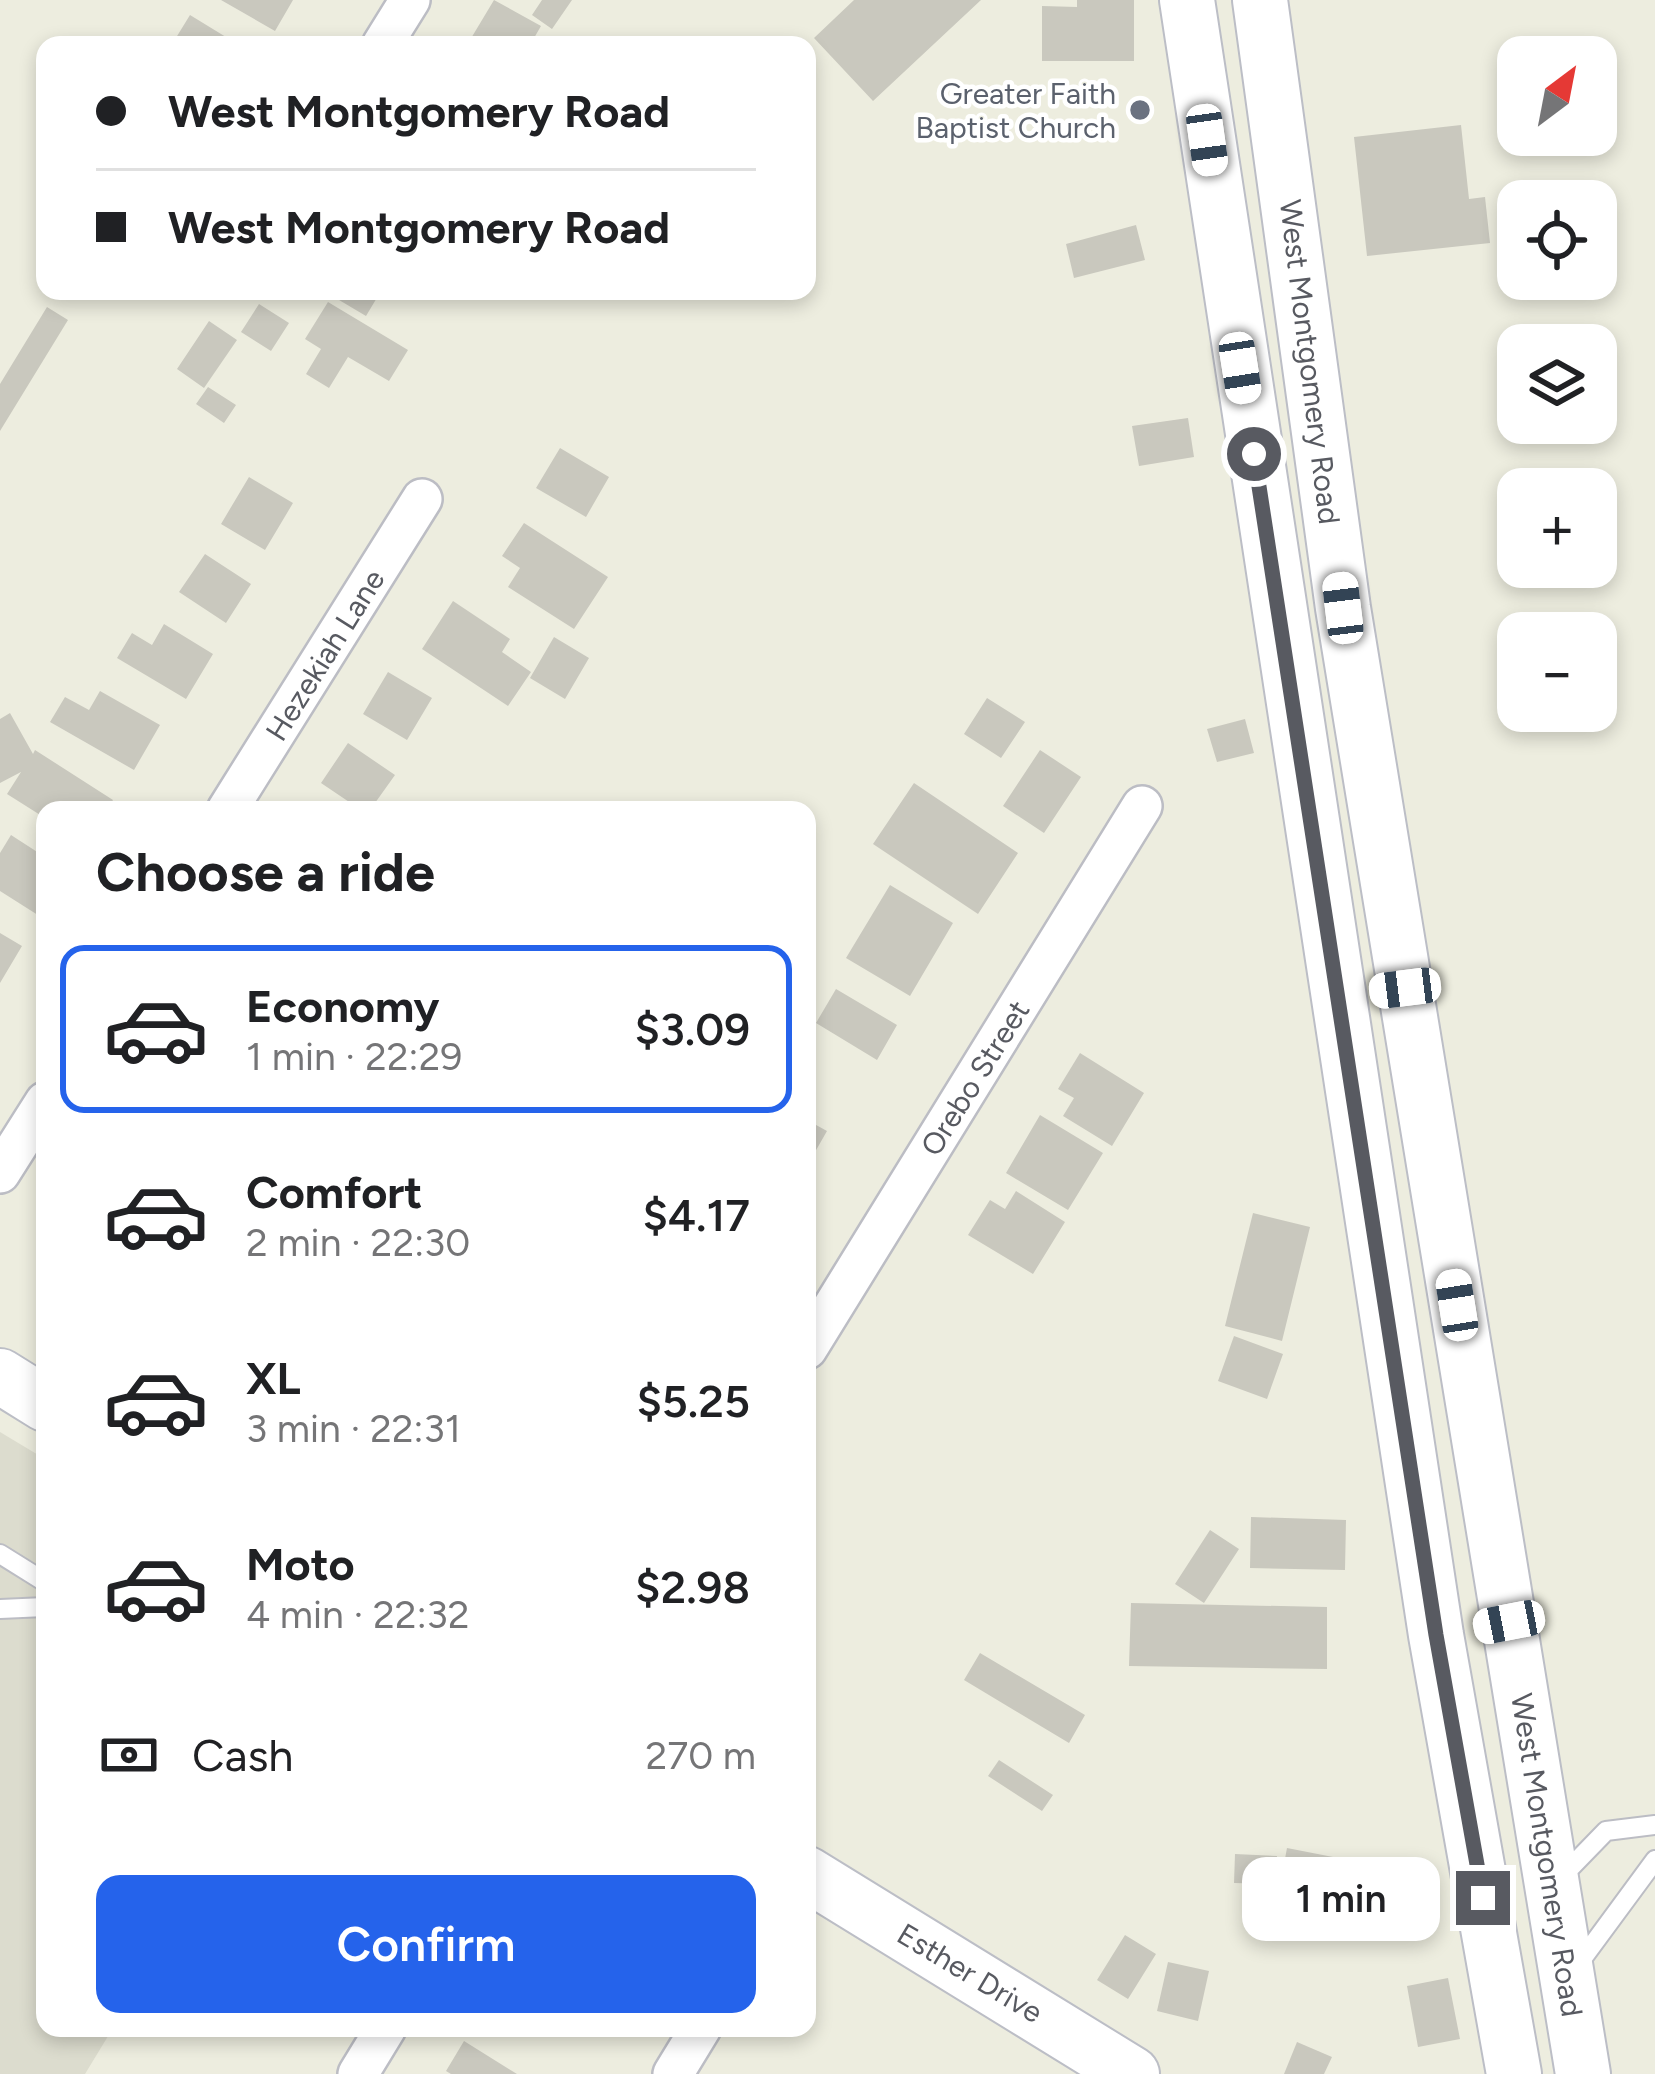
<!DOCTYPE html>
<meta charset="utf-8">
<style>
:root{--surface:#fff;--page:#f2f2f2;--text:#202124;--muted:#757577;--line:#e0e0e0;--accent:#2563eb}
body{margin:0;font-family:Figtree,sans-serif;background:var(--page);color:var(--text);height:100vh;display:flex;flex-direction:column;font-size:45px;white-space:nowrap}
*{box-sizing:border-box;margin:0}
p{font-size:39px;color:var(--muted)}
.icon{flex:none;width:66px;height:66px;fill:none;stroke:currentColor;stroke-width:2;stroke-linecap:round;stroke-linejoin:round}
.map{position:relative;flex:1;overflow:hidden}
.sheet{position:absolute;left:36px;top:801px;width:780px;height:1236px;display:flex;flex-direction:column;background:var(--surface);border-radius:24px;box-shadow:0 6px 18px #0003}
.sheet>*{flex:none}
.hud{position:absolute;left:36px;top:36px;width:780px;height:264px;border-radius:24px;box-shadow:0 6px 18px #0003;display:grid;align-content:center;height:264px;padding:0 60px;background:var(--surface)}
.needle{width:78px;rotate:32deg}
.buttons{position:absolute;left:1497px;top:36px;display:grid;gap:24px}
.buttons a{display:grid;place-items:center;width:120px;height:120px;border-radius:24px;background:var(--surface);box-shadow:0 6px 18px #0003;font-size:60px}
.end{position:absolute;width:54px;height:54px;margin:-27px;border:15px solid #585a61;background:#fff;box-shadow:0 0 0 6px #fff}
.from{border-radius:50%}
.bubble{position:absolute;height:84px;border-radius:24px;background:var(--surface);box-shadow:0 6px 18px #0003;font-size:39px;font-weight:600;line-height:84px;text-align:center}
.car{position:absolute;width:36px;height:72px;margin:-36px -18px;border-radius:15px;box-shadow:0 0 9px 3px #0007;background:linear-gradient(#fff 24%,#345 0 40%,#fff 0 76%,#345 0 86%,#fff 0)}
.hud b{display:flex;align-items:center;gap:42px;height:114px;font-size:45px}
.hud b+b{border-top:3px solid var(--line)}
.hud i{width:30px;height:30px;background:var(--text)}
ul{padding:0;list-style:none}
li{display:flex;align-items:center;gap:36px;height:168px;margin:0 24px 18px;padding:0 36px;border:6px solid transparent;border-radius:24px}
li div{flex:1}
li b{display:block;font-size:45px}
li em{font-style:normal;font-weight:600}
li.current{border-color:var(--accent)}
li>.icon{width:108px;height:108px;stroke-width:1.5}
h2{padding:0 60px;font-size:54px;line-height:144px}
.pay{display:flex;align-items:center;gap:30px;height:132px;padding:0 60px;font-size:45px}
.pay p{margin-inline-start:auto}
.primary-button{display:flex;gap:24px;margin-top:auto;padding:24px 60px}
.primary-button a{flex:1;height:138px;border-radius:24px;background:var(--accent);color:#fff;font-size:48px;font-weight:600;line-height:138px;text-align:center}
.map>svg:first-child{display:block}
.education{fill:#dcdcce}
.building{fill:#c9c8be}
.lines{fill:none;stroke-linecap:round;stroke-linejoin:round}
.lane-casing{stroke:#bcbdc4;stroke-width:22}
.street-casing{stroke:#bcbdc4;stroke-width:44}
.secondary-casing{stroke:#bcbec6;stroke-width:58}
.lane{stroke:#fff;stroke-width:18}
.street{stroke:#fff;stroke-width:39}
.secondary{stroke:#fff;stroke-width:54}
.route{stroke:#585a61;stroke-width:15}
.worship-dot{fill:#6b7280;stroke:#fff;stroke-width:4.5}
.labels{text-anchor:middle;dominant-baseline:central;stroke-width:9;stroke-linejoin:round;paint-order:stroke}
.worship-label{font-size:30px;fill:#5b616d;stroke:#fff;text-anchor:end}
.street-label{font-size:30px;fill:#585a61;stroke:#fff}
</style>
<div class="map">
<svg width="1655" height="2074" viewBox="0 0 1655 2074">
<rect width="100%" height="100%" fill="#ededdf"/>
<path class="education" d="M 0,1432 L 45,1459 L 45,2028 L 113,2028 L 85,2074 L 0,2074 Z"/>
<path class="building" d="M 221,0 L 293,0 L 275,31 Z
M 494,0 L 541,26 L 530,45 L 467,45 Z
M 542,0 L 572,0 L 552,29 L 532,15 Z
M 854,0 L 981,0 L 873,101 L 814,38 Z
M 1077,0 L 1134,0 L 1134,61 L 1042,61 L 1042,6 L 1077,7 Z
M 190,15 L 239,45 L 174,41 Z
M 1461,125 L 1469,199 L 1485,197 L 1490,243 L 1367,256 L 1354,137 Z
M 1136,225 L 1145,260 L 1074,278 L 1066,244 Z
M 337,291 L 381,291 L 366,316 L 334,297 Z
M 328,302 L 408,350 L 389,381 L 348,357 L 329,388 L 306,374 L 321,349 L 305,339 Z
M 259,304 L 289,323 L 271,351 L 241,332 Z
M 47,307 L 68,320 L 0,431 L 0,384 Z
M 209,321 L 237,340 L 204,388 L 177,369 Z
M 208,387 L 236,405 L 224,423 L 196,404 Z
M 1188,418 L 1194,457 L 1139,466 L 1132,426 Z
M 560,448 L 609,477 L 586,517 L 536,488 Z
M 249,477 L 293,503 L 265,550 L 221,524 Z
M 524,523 L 608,577 L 574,629 L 508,587 L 520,568 L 502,556 Z
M 205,554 L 251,584 L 226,623 L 179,592 Z
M 453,601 L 510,639 L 502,652 L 531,672 L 508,706 L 422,649 Z
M 164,624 L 213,654 L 186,699 L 117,658 L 132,633 L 152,645 Z
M 554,637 L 589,658 L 565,699 L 530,678 Z
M 388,672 L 432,698 L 407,740 L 363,714 Z
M 100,691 L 160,725 L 134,770 L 50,722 L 65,697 L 89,710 Z
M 987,698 L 1025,722 L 1001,758 L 964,734 Z
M 10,713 L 33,754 L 35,750 L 113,800 L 107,810 L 45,810 L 45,818 L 7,794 L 21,772 L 0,783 L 0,719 Z
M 1245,719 L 1254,753 L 1217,762 L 1207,729 Z
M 348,743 L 395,775 L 370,810 L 361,810 L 321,783 Z
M 1040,750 L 1081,777 L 1044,833 L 1003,806 Z
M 914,783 L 1018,853 L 978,914 L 873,844 Z
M 11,835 L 45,857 L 41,917 L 0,891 L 0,853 Z
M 890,885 L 953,923 L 910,996 L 846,958 Z
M 0,933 L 22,946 L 0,983 Z
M 836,989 L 897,1025 L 877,1060 L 816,1023 Z
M 1080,1053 L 1144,1093 L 1112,1146 L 1063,1116 L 1074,1098 L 1058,1089 Z
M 1040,1115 L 1103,1153 L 1068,1210 L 1006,1173 Z
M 807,1120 L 827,1131 L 807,1166 Z
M 1016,1191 L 1065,1222 L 1033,1274 L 968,1235 L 990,1200 L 1005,1209 Z
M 1253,1213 L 1310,1227 L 1282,1341 L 1225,1326 Z
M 1234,1336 L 1283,1354 L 1267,1399 L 1218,1381 Z
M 1251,1517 L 1346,1520 L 1345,1570 L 1250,1568 Z
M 1210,1530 L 1239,1549 L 1204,1603 L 1175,1584 Z
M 1131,1603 L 1327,1607 L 1327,1669 L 1129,1666 Z
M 980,1653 L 1085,1715 L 1069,1743 L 964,1680 Z
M 999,1760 L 1053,1795 L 1042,1811 L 988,1776 Z
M 1287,1848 L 1379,1866 L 1373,1901 L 1322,1891 L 1317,1915 L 1276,1907 Z
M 1235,1854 L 1277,1856 L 1275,1884 L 1234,1883 Z
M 1125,1935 L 1156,1954 L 1128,1999 L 1097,1980 Z
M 1168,1962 L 1209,1971 L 1198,2021 L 1157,2011 Z
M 1448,1978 L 1460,2039 L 1418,2047 L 1407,1986 Z
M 464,2041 L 517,2074 L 451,2074 L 446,2071 Z
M 1297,2042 L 1332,2057 L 1324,2074 L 1284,2074 Z"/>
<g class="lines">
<g class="lane-casing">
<path id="lane" d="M 0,1554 L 45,1582
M 0,1609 L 45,1607
M 1555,1870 L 1572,1866 L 1606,1831 L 1655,1825
M 1574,1970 L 1655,1860"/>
</g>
<g class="street-casing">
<path id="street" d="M 382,45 L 410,0
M 227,810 L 422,499
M 0,1173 L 45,1102
M 807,1349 L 1142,806
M 358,2074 L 386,2028
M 673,2074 L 701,2028"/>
</g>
<g class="secondary-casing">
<path id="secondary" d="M 1187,0 L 1436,1635 L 1514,2074
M 1260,0 L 1343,608 L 1583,2074
M 0,1376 L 45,1404
M 807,1874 L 1132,2074"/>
</g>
<use href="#lane" class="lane"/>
<use href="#street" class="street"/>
<use href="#secondary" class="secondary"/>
</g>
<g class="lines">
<path class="route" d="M 1254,454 L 1436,1635 L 1483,1898"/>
</g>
<circle class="worship-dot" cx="1140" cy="110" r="12"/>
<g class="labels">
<g class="worship-label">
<text x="1116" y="93">Greater Faith<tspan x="1116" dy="34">Baptist Church</tspan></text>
</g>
<g class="street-label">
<text transform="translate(1310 362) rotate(83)">West Montgomery Road</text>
<text transform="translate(325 655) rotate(-58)">Hezekiah Lane</text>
<text transform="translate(975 1078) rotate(-58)">Orebo Street</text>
<text transform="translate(1547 1855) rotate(81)">West Montgomery Road</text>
<text transform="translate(970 1973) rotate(31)">Esther Drive</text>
</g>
</g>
</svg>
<div class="buttons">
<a><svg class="needle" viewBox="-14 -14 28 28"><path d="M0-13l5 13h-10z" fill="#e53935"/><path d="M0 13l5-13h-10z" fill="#757577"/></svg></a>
<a><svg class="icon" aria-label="locate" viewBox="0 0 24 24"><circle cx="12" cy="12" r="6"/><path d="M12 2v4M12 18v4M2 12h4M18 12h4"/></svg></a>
<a><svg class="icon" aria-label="layers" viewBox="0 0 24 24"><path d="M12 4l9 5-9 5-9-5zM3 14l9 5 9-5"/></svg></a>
<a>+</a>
<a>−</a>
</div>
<i class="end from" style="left:1254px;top:454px"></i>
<i class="end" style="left:1483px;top:1898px"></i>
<div class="bubble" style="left:1242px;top:1857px;width:198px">1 min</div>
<i class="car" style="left:1207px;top:140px;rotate:172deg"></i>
<i class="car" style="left:1240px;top:368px;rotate:171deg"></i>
<i class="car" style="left:1343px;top:608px;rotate:353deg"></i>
<i class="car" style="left:1405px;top:988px;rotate:263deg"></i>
<i class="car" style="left:1457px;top:1305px;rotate:351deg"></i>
<i class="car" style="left:1509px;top:1622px;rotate:259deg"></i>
<div class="hud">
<b><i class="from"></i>West Montgomery Road</b>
<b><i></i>West Montgomery Road</b>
</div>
<section class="sheet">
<h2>Choose a ride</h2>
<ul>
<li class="current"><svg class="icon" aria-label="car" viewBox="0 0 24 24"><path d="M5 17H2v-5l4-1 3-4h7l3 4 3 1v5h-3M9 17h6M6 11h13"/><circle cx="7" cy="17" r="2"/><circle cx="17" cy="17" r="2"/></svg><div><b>Economy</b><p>1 min · 22:29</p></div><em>$3.09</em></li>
<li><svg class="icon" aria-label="car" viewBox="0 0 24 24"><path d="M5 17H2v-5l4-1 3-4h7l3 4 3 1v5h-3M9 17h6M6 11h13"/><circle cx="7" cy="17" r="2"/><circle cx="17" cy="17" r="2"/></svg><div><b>Comfort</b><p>2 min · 22:30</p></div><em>$4.17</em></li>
<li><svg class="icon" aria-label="car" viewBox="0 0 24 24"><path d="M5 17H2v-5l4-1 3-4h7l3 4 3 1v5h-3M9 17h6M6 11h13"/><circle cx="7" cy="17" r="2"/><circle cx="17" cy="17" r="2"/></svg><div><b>XL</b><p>3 min · 22:31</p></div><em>$5.25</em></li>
<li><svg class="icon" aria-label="car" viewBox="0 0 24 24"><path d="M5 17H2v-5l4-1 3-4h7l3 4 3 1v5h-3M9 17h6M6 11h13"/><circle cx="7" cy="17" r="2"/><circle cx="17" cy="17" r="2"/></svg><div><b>Moto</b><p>4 min · 22:32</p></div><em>$2.98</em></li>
</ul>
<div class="pay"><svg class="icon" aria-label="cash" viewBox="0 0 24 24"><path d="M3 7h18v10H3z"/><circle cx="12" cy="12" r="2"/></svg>Cash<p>270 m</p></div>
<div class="primary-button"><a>Confirm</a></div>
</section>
</div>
